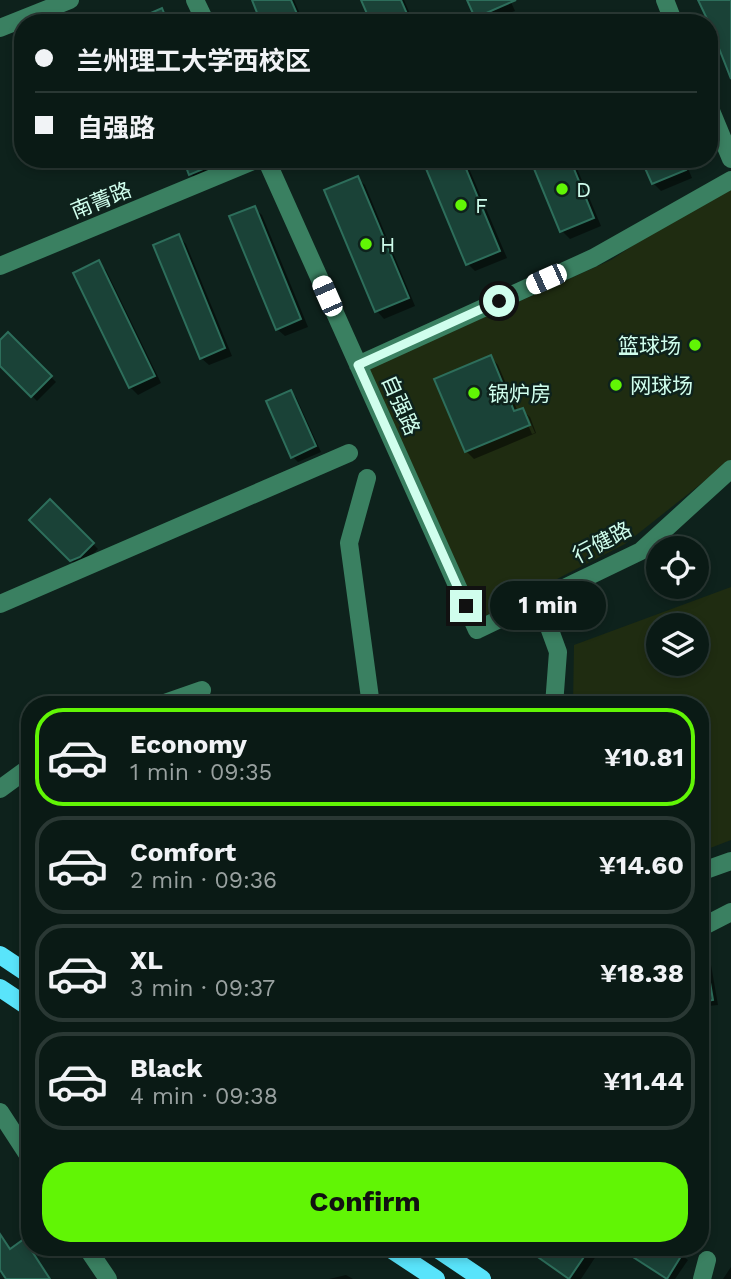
<!DOCTYPE html>
<meta charset="utf-8">
<style>
:root{--surface:#0a1a15;--page:#182722;--text:#f1f3f6;--muted:#99a1a0;--line:#2a3834;--accent:#61f505}
body{margin:0;font-family:"Work Sans","Noto Sans SC",sans-serif;background:var(--page);color:var(--text);height:100vh;display:flex;flex-direction:column;font-size:26px;white-space:nowrap}
*{box-sizing:border-box;margin:0}
p{font-size:23px;color:var(--muted)}
.icon{flex:none;width:38px;height:38px;fill:none;stroke:currentColor;stroke-width:2;stroke-linecap:round;stroke-linejoin:round}
.map{position:relative;flex:1;overflow:hidden}
.sheet{position:absolute;left:21px;top:696px;width:688px;height:560px;display:flex;flex-direction:column;background:var(--surface);border-radius:28px;box-shadow:0 4px 10px #0003,0 0 0 2px var(--line)}
.sheet>*{flex:none}
.guide{position:absolute;left:14px;top:14px;width:704px;height:154px;border-radius:28px;box-shadow:0 4px 10px #0003,0 0 0 2px var(--line);display:grid;align-content:center;height:154px;padding:0 21px;background:var(--surface)}
.tools{position:absolute;left:646px;top:536px;display:grid;gap:14px}
.tools a{display:grid;place-items:center;width:63px;height:63px;border-radius:50%;background:var(--surface);box-shadow:0 4px 10px #0003,0 0 0 2px var(--line);font-size:35px}
.end{position:absolute;width:32px;height:32px;margin:-16px;border:9px solid #d0feed;background:#111;box-shadow:0 0 0 4px #111}
.from{border-radius:50%}
.bubble{position:absolute;height:49px;border-radius:24px;background:var(--surface);box-shadow:0 4px 10px #0003,0 0 0 2px var(--line);font-size:23px;font-weight:700;line-height:49px;text-align:center}
.car{position:absolute;width:21px;height:42px;margin:-21px -10px;border-radius:9px;box-shadow:0 0 5px 2px #0007;background:linear-gradient(#fff 24%,#345 0 40%,#fff 0 76%,#345 0 86%,#fff 0)}
.guide b{display:flex;align-items:center;gap:24px;height:66px;font-size:26px}
.guide b+b{border-top:2px solid var(--line)}
.guide i{width:18px;height:18px;background:var(--text)}
ul{padding:12px 0 0;list-style:none}
li{display:flex;align-items:center;gap:21px;height:98px;margin:0 14px 10px;padding:0 7px;border:4px solid var(--line);border-radius:28px}
li div{flex:1}
li b{display:block;font-size:26px}
li em{font-style:normal;font-weight:700}
li.on{border-color:var(--accent)}
li>.icon{width:63px;height:63px;stroke-width:1.5}
.button{display:flex;gap:14px;margin-top:auto;padding:14px 21px}
.button a{flex:1;height:80px;border-radius:28px;background:var(--accent);color:#111;font-size:28px;font-weight:700;line-height:80px;text-align:center}
.map>svg:first-child{display:block}
.green{fill:#1f2c11;fill-rule:evenodd}
.shadow{fill:#0007;fill-rule:evenodd}
.building{fill:#1a4237;stroke:#2d6e5b;stroke-width:2}
.lines{fill:none;stroke-linecap:round;stroke-linejoin:round}
.minor{stroke:#3a8061;stroke-width:18}
.major{stroke:#59e4fb;stroke-width:18}
.route{stroke:#d0feed;stroke-width:9}
.poi-dot{fill:#61f505;stroke:#0e221c;stroke-width:2.5}
.labels{text-anchor:middle;dominant-baseline:central;stroke-width:5;stroke-linejoin:round;paint-order:stroke}
.poi-label{font-size:21px;fill:#d0feed;stroke:#0e221c;text-anchor:start}
.street-label{font-size:21px;fill:#d0feed;stroke:#0e221c}
</style>
<div class="map">
<svg width="731" height="1279" viewBox="0 0 731 1279">
<rect width="100%" height="100%" fill="#0e221c"/>
<path class="green" d="M 731,180 L 731,460 L 625,544 L 481,618 L 369,369 L 611,260 Z
M 731,587 L 731,840 L 700,852 L 700,705 L 573,705 L 574,645 ZM 658,625 L 696,625 L 696,663 L 658,663 Z"/>
<path class="shadow" d="M 253,0 L 294,0 L 304,23 L 263,23 Z
M 363,0 L 404,0 L 414,23 L 373,23 Z
M 469,0 L 510,0 L 515,11 L 482,23 Z
M 162,10 L 171,23 L 132,23 Z
M 184,159 L 228,159 L 232,168 L 198,182 L 191,174 Z
M 424,159 L 465,159 L 507,258 L 475,271 L 468,264 Z
M 532,159 L 573,159 L 601,226 L 570,239 L 562,231 Z
M 643,159 L 684,159 L 692,178 L 661,191 L 653,183 Z
M 357,178 L 365,185 L 415,306 L 384,319 L 377,311 Z
M 254,208 L 262,215 L 308,327 L 285,336 L 277,329 Z
M 178,236 L 186,244 L 232,356 L 209,365 L 201,358 Z
M 98,263 L 106,270 L 161,383 L 138,395 L 130,387 Z
M 8,334 L 56,382 L 37,401 L 0,364 L 0,342 Z
M 491,357 L 498,365 L 518,412 L 522,410 L 530,417 L 536,433 L 474,459 L 466,451 ZM 524,416 L 528,416 L 535,433 L 532,434 Z
M 291,392 L 296,397 L 321,452 L 298,462 L 293,457 Z
M 50,501 L 98,549 L 85,562 L 77,566 L 31,520 Z
M 491,695 L 500,705 L 472,705 Z
M 705,953 L 710,959 L 718,1005 L 708,1006 L 700,1002 L 700,955 Z
M 0,1233 L 11,1250 L 24,1242 L 51,1279 L 8,1279 L 0,1267 Z
M 524,1248 L 592,1248 L 598,1253 L 581,1279 L 569,1279 Z
M 619,1248 L 672,1248 L 688,1260 L 675,1279 L 667,1279 Z
M 731,1267 L 731,1279 L 723,1279 Z
M 346,1275 L 353,1279 L 329,1279 Z"/>
<path class="building" d="M 252,0 L 291,0 L 301,23 L 261,23 Z
M 361,0 L 401,0 L 411,23 L 371,23 Z
M 467,0 L 516,0 L 475,18 Z
M 698,0 L 731,0 L 731,79 L 709,23 Z
M 162,8 L 168,23 L 128,23 Z
M 183,159 L 227,159 L 189,175 Z
M 422,159 L 462,159 L 500,251 L 466,265 Z
M 530,159 L 570,159 L 594,218 L 560,232 Z
M 641,159 L 681,159 L 686,170 L 652,184 Z
M 358,176 L 409,298 L 375,312 L 324,190 Z
M 255,206 L 301,319 L 276,330 L 229,216 Z
M 179,234 L 225,348 L 200,359 L 153,245 Z
M 99,260 L 155,376 L 129,388 L 73,273 Z
M 8,332 L 52,376 L 31,397 L 0,366 L 0,340 Z
M 491,355 L 514,411 L 523,408 L 530,425 L 465,452 L 434,379 Z
M 291,390 L 316,446 L 291,458 L 266,401 Z
M 50,499 L 94,543 L 80,557 L 70,561 L 29,520 Z
M 700,959 L 706,959 L 713,1000 L 701,1002 Z
M 0,1234 L 10,1249 L 24,1239 L 50,1279 L 6,1279 L 0,1270 Z
M 525,1248 L 590,1248 L 569,1279 Z
M 619,1248 L 675,1248 L 683,1253 L 667,1279 Z"/>
<g class="lines">
<path class="minor" d="M 195,0 L 206,23
M 665,0 L 674,23
M 0,28 L 70,0
M 709,106 L 731,159
M 266,159 L 477,630 L 641,551 L 731,469
M 0,266 L 258,159
M 358,365 L 593,258 L 731,180
M 539,600 L 558,652 L 554,705
M 0,604 L 349,453
M 159,705 L 202,690
M 366,705 L 370,698 L 349,543 L 367,478
M 0,789 L 30,767
M 700,872 L 731,861
M 700,928 L 731,912
M 0,1112 L 30,1158
M 87,1248 L 108,1279
M 702,1279 L 707,1260"/>
<path class="major" d="M 0,955 L 30,975
M 0,988 L 30,1008
M 389,1248 L 436,1279
M 436,1248 L 482,1279"/>
</g>
<g class="lines">
<path class="route" d="M 466,606 L 358,365 L 499,301"/>
</g>
<g class="poi-dot">
<circle cx="562" cy="189" r="7"/>
<circle cx="461" cy="205" r="7"/>
<circle cx="366" cy="244" r="7"/>
<circle cx="695" cy="345" r="7"/>
<circle cx="616" cy="385" r="7"/>
<circle cx="474" cy="393" r="7"/>
</g>
<g class="labels">
<g class="poi-label">
<text x="576" y="189">D</text>
<text x="475" y="205">F</text>
<text x="380" y="244">H</text>
<text x="681" y="345" text-anchor="end">篮球场</text>
<text x="630" y="385">网球场</text>
<text x="488" y="393">锅炉房</text>
</g>
<g class="street-label">
<text transform="translate(101 200) rotate(-22)">南菁路</text>
<text transform="translate(401 405) rotate(66)">自强路</text>
<text transform="translate(602 542) rotate(-28)">行健路</text>
</g>
</g>
</svg>
<div class="tools">
<a><svg class="icon" aria-label="locate" viewBox="0 0 24 24"><circle cx="12" cy="12" r="6"/><path d="M12 2v4M12 18v4M2 12h4M18 12h4"/></svg></a>
<a><svg class="icon" aria-label="layers" viewBox="0 0 24 24"><path d="M12 4l9 5-9 5-9-5zM3 14l9 5 9-5"/></svg></a>
</div>
<i class="end from" style="left:499px;top:301px"></i>
<i class="end" style="left:466px;top:606px"></i>
<div class="bubble" style="left:490px;top:581px;width:116px">1 min</div>
<i class="car" style="left:546px;top:279px;rotate:246deg"></i>
<i class="car" style="left:327px;top:296px;rotate:336deg"></i>
<div class="guide">
<b><i class="from"></i>兰州理工大学西校区</b>
<b><i></i>自强路</b>
</div>
<section class="sheet">
<ul>
<li class="on"><svg class="icon" aria-label="car" viewBox="0 0 24 24"><path d="M5 17H2v-5l4-1 3-4h7l3 4 3 1v5h-3M9 17h6M6 11h13"/><circle cx="7" cy="17" r="2"/><circle cx="17" cy="17" r="2"/></svg><div><b>Economy</b><p>1 min · 09:35</p></div><em>¥10.81</em></li>
<li><svg class="icon" aria-label="car" viewBox="0 0 24 24"><path d="M5 17H2v-5l4-1 3-4h7l3 4 3 1v5h-3M9 17h6M6 11h13"/><circle cx="7" cy="17" r="2"/><circle cx="17" cy="17" r="2"/></svg><div><b>Comfort</b><p>2 min · 09:36</p></div><em>¥14.60</em></li>
<li><svg class="icon" aria-label="car" viewBox="0 0 24 24"><path d="M5 17H2v-5l4-1 3-4h7l3 4 3 1v5h-3M9 17h6M6 11h13"/><circle cx="7" cy="17" r="2"/><circle cx="17" cy="17" r="2"/></svg><div><b>XL</b><p>3 min · 09:37</p></div><em>¥18.38</em></li>
<li><svg class="icon" aria-label="car" viewBox="0 0 24 24"><path d="M5 17H2v-5l4-1 3-4h7l3 4 3 1v5h-3M9 17h6M6 11h13"/><circle cx="7" cy="17" r="2"/><circle cx="17" cy="17" r="2"/></svg><div><b>Black</b><p>4 min · 09:38</p></div><em>¥11.44</em></li>
</ul>
<div class="button"><a>Confirm</a></div>
</section>
</div>
